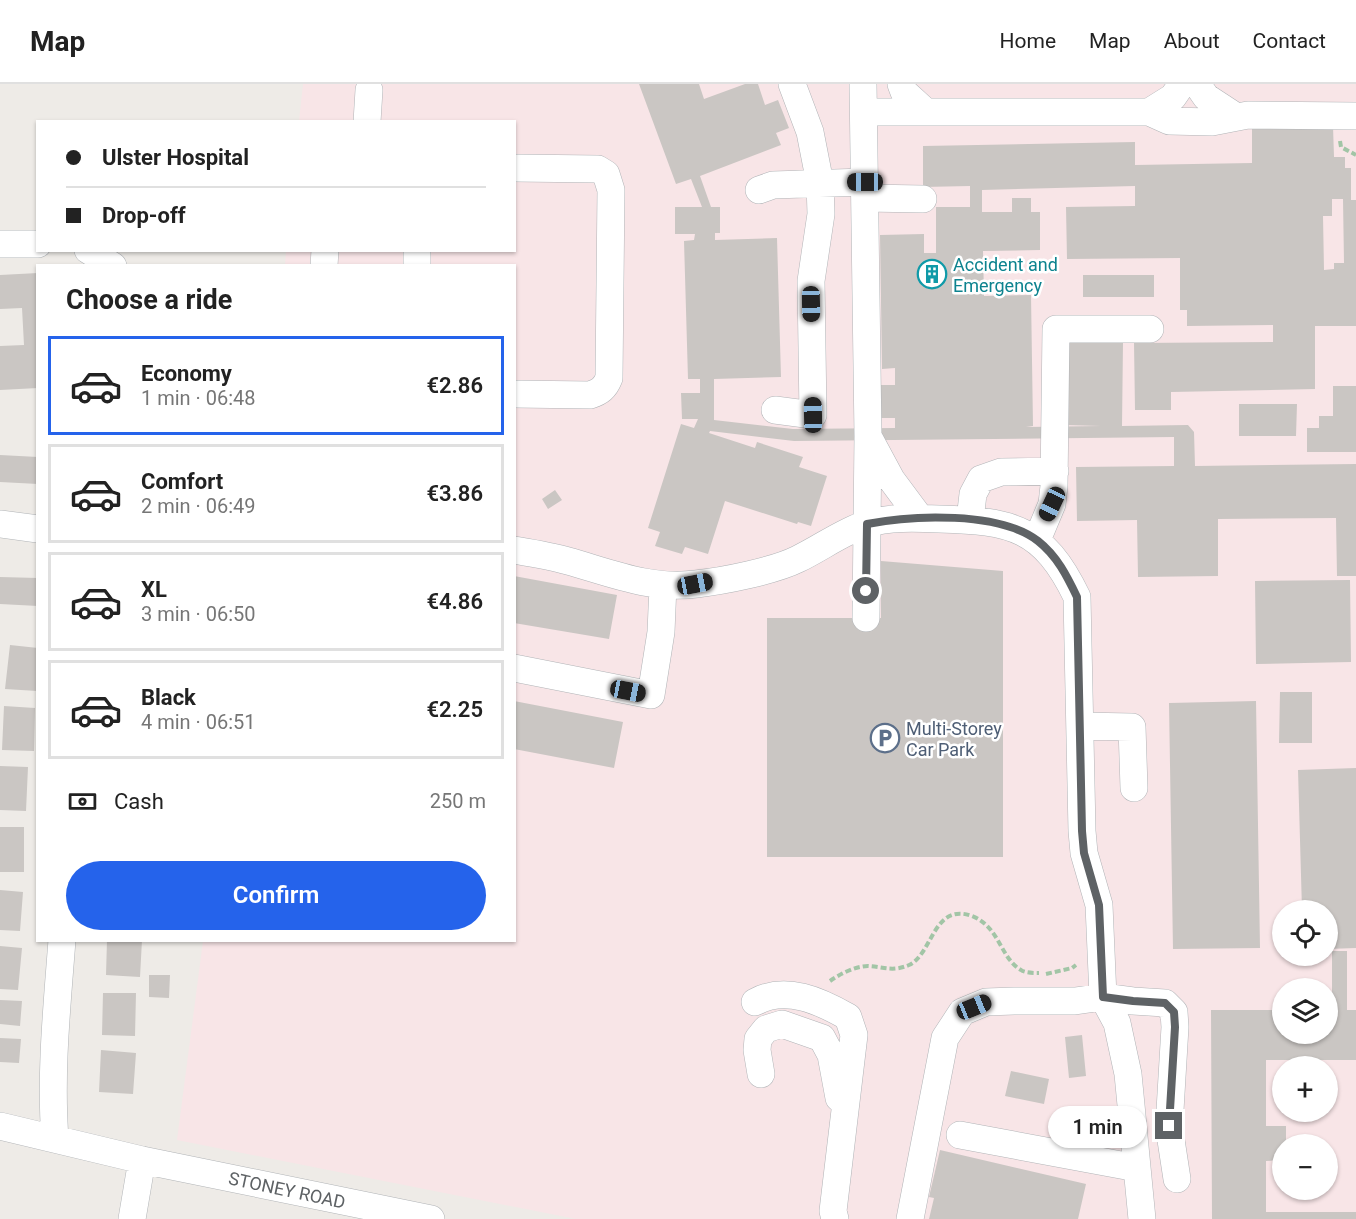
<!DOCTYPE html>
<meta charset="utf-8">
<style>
:root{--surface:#fff;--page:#f2f2f2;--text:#222;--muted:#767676;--line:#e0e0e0;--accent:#2563eb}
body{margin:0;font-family:Roboto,sans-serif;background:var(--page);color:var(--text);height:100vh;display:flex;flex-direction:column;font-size:22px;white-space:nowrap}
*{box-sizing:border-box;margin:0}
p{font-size:20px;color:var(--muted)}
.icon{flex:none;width:33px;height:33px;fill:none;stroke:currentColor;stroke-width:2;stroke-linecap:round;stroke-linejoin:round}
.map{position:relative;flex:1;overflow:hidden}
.side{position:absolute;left:36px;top:180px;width:480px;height:678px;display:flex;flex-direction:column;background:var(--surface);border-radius:0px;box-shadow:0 2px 4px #0004}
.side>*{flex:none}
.banner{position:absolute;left:36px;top:36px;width:480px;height:132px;border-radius:0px;box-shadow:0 2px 4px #0004;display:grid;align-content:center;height:132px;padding:0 30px;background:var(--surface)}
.controls{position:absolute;left:1272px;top:816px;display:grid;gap:12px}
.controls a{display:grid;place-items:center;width:66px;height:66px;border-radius:50%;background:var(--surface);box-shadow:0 2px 4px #0004;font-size:30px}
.end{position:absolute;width:27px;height:27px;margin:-14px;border:8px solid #5e6265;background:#fff;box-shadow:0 0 0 3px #fff}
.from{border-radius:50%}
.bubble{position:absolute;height:42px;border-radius:21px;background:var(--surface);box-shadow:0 2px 4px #0004;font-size:20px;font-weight:600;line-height:42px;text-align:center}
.car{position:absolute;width:18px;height:36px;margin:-18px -9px;border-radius:8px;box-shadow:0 0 4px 2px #0007;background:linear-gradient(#222 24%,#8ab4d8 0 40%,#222 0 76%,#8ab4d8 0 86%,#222 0)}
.banner b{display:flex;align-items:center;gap:21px;height:57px;font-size:22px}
.banner b+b{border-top:2px solid var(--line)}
.banner i{width:15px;height:15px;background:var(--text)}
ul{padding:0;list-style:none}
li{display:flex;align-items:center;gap:18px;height:99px;margin:0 12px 9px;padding:0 18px;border:3px solid var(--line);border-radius:0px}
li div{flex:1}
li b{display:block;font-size:22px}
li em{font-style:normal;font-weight:600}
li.current{border-color:var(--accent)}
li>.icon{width:54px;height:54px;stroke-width:1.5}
h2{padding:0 30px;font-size:27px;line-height:72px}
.pay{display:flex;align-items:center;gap:15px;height:66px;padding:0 30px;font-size:22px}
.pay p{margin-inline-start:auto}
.action{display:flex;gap:12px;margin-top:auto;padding:12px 30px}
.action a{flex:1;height:69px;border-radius:36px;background:var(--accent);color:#fff;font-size:24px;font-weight:600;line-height:69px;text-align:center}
header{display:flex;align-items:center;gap:36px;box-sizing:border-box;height:84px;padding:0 30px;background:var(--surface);border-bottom:2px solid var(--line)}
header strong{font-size:28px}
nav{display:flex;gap:33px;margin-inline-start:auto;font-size:21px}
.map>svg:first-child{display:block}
.medical{fill:#f8e5e7;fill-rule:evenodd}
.building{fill:#cac6c3;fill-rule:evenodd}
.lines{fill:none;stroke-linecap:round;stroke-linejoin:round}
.minor-casing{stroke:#b1b4b7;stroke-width:28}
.path{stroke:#a2c5a6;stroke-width:4;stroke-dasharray:6 3;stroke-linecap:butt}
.minor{stroke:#fff;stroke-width:27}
.route{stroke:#5e6265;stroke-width:8}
.labels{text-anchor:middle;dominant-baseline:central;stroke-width:5;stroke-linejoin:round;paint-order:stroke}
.culture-label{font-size:18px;fill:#0d838f;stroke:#fff;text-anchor:start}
.service-label{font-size:18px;fill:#4e5e75;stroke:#fff;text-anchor:start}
.street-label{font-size:18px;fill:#5e6265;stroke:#fff}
</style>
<header>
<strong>Map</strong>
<nav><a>Home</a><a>Map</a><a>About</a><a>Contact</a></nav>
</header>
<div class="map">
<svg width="1356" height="1135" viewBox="0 0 1356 1135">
<rect width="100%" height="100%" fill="#eeebe7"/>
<path class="medical" d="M 303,0 L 1356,0 L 1356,1135 L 576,1135 L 177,1056 L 203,857 L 514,856 L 514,182 L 285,181 L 286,167 L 514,166 L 514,38 L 299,37 ZM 1282,826 L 1328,826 L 1328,872 L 1282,872 ZM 1282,904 L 1328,904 L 1328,950 L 1282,950 ZM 1282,982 L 1328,982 L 1328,1028 L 1282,1028 ZM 1282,1060 L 1328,1060 L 1328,1106 L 1282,1106 Z"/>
<path class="building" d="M 639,0 L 699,0 L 704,15 L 745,0 L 758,0 L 765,21 L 778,16 L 789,44 L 776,49 L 781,61 L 700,92 L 711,123 L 720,123 L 720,149 L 715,149 L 715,156 L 777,154 L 781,293 L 714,295 L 714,336 L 793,345 L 895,344 L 895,334 L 876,334 L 876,301 L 895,301 L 895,284 L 882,285 L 880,151 L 924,150 L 924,169 L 936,169 L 936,123 L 970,123 L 970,102 L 923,103 L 923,62 L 1135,58 L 1135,81 L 1252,79 L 1252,43 L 1333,42 L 1334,73 L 1345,73 L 1345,84 L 1351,84 L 1351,116 L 1356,116 L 1356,242 L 1315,242 L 1315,305 L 1171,308 L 1171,326 L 1135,326 L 1134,259 L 1273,258 L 1273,241 L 1187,242 L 1187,226 L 1180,226 L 1180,174 L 1067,175 L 1066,123 L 1135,122 L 1135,102 L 982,106 L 982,128 L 1012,128 L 1012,114 L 1031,114 L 1031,128 L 1040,128 L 1040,166 L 983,167 L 984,212 L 1031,211 L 1033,342 L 1026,343 L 1101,342 L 1064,341 L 1065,257 L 1123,258 L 1122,342 L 1188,341 L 1194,348 L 1195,382 L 1356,380 L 1356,492 L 1337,492 L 1336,434 L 1218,435 L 1218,492 L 1138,493 L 1137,436 L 1077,437 L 1076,383 L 1174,382 L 1174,353 L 794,357 L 710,347 L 709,349 L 755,364 L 757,358 L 803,373 L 799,383 L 827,392 L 811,442 L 798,438 L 797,440 L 725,417 L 708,470 L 685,463 L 682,470 L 655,462 L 660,448 L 648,444 L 681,340 L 694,344 L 698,335 L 682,335 L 681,309 L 700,309 L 700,295 L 688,295 L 684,157 L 694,156 L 695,150 L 675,150 L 675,123 L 702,123 L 691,95 L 676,100 ZM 1332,115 L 1343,115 L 1344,179 L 1334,179 L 1334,185 L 1324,186 L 1323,132 L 1332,132 Z
M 38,189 L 38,304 L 0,306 L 0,262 L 24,261 L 22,224 L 0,225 L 0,191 Z
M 1083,191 L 1154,191 L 1154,213 L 1083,213 Z
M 1333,302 L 1356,302 L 1356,368 L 1307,368 L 1307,344 L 1319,344 L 1319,332 L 1333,332 Z
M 1239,320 L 1297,320 L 1296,352 L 1239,352 Z
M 0,371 L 38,373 L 38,400 L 0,398 Z
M 555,406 L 562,416 L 548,425 L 542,415 Z
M 881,477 L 1003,487 L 1003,773 L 767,773 L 767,534 L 881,534 Z
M 514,492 L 617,511 L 609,555 L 514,539 Z
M 0,493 L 38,494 L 38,522 L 0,520 Z
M 1350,496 L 1351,578 L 1256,580 L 1255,497 Z
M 10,561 L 38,564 L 37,607 L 5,605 Z
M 1280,608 L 1312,608 L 1312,659 L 1279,659 Z
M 514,617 L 623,638 L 614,684 L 514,665 Z
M 1256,617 L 1260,864 L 1173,865 L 1169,619 Z
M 4,622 L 35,624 L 34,667 L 2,666 Z
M 0,682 L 28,683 L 26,727 L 0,726 Z
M 1356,684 L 1356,864 L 1328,865 L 1328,826 L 1302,826 L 1298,686 Z
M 0,743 L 24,743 L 24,788 L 0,788 Z
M 0,806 L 23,808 L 20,847 L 0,846 Z
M 107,856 L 142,856 L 140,893 L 106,891 Z
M 0,862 L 22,864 L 18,906 L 0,905 Z
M 1332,867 L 1347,867 L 1347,926 L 1356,926 L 1356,976 L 1266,976 L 1266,1042 L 1286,1042 L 1286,1060 L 1282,1060 L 1282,1076 L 1266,1077 L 1266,1128 L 1356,1128 L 1356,1135 L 1212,1135 L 1211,926 L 1282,926 L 1282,950 L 1328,950 L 1328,926 L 1332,926 Z
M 149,891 L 170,891 L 169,914 L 149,913 Z
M 103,909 L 136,909 L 135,952 L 102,951 Z
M 0,916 L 22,917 L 20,942 L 0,940 Z
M 1082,951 L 1086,992 L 1069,994 L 1065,953 Z
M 0,954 L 21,955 L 19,979 L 0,978 Z
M 101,966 L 136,969 L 133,1010 L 99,1008 Z
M 1011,987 L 1049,995 L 1044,1020 L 1005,1012 Z
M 940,1066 L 1086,1100 L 1078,1135 L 929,1135 L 934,1114 L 929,1113 Z"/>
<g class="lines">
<g class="minor-casing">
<path id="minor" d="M 863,0 L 868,352 L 866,534
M 901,0 L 904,8 L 926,28
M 1197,0 L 1206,13 L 1235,32
M 864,28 L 1149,28 L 1169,37 L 1212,38 L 1248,31 L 1356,32
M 1149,28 L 1173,13 L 1182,0
M 367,38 L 369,6
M 514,84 L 598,85 L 606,90 L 611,106 L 609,294 C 605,304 600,308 590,311 L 514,310
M 759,106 L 773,101 L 865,98
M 865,114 L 923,115
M 0,160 L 38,160
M 88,166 L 113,182
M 324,182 L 325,166
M 417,182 L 417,166
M 775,326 L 813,331 L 811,197 L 821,130 L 820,99 L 810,48 L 792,0
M 870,356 L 891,395 L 920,434
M 970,436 L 973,410 L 981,395 L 1001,388 L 1055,387
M 0,440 L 38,445
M 1037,456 L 1052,420 L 1054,402 L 1056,245 L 1150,245
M 514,466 C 532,469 551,472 568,477 C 611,489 651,506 696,500 C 723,497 774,487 798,475 C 821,464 842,448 866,440 C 889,433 915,434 939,435 C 1012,437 1043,443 1077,513 L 1082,747 L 1084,769 L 1099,821 L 1103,913 L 1117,939 L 1128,990 L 1142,1135
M 514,584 L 651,611 L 661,548 L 663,501
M 1081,642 L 1132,643 L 1134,704
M 755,918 C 786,901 820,917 848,933 L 854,951 L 833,1127 L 835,1135
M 761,990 L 757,966 L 758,955 L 766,945 L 782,940 L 822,954 L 831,971 L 839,1014
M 0,1042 L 142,1076 L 431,1135
M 960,1051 L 1137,1084
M 55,1055 C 50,989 57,922 62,856
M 132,1135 L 142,1076
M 910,1135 L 945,954 L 962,928 L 986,918 L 1014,917 L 1075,917 L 1103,913 L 1133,917 L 1165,919 L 1174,928 L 1175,943 L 1169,1043 L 1177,1095"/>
</g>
<path class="path" d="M 1340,57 L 1341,63 L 1356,71
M 1046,890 L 1072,884 L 1076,881
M 830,897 C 840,890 855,882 868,882 C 885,883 892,888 909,881 C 933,870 933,818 972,832 C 1000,843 1000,874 1021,886 C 1025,889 1034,889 1039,889"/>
<use href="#minor" class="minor"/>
</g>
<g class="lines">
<path class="route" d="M 866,507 L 867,440 C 912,431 999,427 1038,457 C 1057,472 1067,492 1077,513 L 1082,747 L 1084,769 L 1099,821 L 1103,913 L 1133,917 L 1165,919 L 1174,928 L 1175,943 L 1169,1042"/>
</g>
<defs>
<g id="building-ring" transform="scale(1.5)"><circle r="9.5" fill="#fff" stroke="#0f9aa8" stroke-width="1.5"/><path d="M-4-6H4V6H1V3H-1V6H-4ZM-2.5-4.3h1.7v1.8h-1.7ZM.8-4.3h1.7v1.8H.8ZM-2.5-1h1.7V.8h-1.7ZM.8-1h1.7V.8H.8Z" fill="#0f9aa8"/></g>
<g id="parking-ring" transform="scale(1.5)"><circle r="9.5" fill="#fff" stroke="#5c6f8a" stroke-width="1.5"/><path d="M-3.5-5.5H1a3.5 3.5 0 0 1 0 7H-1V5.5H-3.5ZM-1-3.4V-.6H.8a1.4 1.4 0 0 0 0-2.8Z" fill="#5c6f8a"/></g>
</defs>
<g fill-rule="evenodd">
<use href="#building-ring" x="932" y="190"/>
<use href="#parking-ring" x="885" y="654"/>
</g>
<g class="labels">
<g class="culture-label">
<text x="953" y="180">Accident and<tspan x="953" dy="21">Emergency</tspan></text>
</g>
<g class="service-label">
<text x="906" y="644">Multi-Storey<tspan x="906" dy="21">Car Park</tspan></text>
</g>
<g class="street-label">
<text transform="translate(287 1106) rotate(12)">STONEY ROAD</text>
</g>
</g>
</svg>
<div class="controls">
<a><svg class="icon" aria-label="locate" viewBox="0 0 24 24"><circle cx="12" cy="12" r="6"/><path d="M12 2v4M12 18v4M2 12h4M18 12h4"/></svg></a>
<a><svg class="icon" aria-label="layers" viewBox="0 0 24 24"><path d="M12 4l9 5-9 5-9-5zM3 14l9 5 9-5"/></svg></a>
<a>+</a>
<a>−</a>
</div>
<i class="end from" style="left:866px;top:507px"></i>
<i class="end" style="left:1169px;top:1042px"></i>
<div class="bubble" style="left:1048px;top:1022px;width:99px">1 min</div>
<i class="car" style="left:865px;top:98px;rotate:270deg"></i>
<i class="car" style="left:811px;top:220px;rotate:179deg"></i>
<i class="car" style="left:813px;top:331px;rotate:359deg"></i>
<i class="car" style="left:1052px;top:420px;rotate:205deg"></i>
<i class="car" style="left:695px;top:500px;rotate:79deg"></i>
<i class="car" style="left:628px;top:607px;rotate:101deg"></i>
<i class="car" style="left:974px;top:923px;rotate:68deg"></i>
<div class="banner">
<b><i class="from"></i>Ulster Hospital</b>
<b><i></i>Drop-off</b>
</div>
<section class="side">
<h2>Choose a ride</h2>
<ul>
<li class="current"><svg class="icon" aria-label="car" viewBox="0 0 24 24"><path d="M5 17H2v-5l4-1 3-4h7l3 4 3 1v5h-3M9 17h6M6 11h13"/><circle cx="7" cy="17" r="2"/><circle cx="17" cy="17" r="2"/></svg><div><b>Economy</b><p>1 min · 06:48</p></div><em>€2.86</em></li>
<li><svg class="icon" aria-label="car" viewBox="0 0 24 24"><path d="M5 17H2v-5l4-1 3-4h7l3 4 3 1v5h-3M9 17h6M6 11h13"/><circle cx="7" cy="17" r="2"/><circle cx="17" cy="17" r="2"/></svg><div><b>Comfort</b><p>2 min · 06:49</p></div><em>€3.86</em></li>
<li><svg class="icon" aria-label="car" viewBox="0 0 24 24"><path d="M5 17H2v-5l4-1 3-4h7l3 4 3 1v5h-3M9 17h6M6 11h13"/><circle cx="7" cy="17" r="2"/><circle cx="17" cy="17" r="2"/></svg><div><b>XL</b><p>3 min · 06:50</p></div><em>€4.86</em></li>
<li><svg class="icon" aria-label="car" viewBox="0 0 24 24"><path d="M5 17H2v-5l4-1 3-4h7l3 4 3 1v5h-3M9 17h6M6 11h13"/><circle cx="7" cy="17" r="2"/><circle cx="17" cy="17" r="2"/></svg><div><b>Black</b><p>4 min · 06:51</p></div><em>€2.25</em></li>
</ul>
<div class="pay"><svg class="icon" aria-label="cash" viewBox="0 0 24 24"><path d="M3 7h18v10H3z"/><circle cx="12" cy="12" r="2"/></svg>Cash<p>250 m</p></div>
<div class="action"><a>Confirm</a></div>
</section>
</div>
